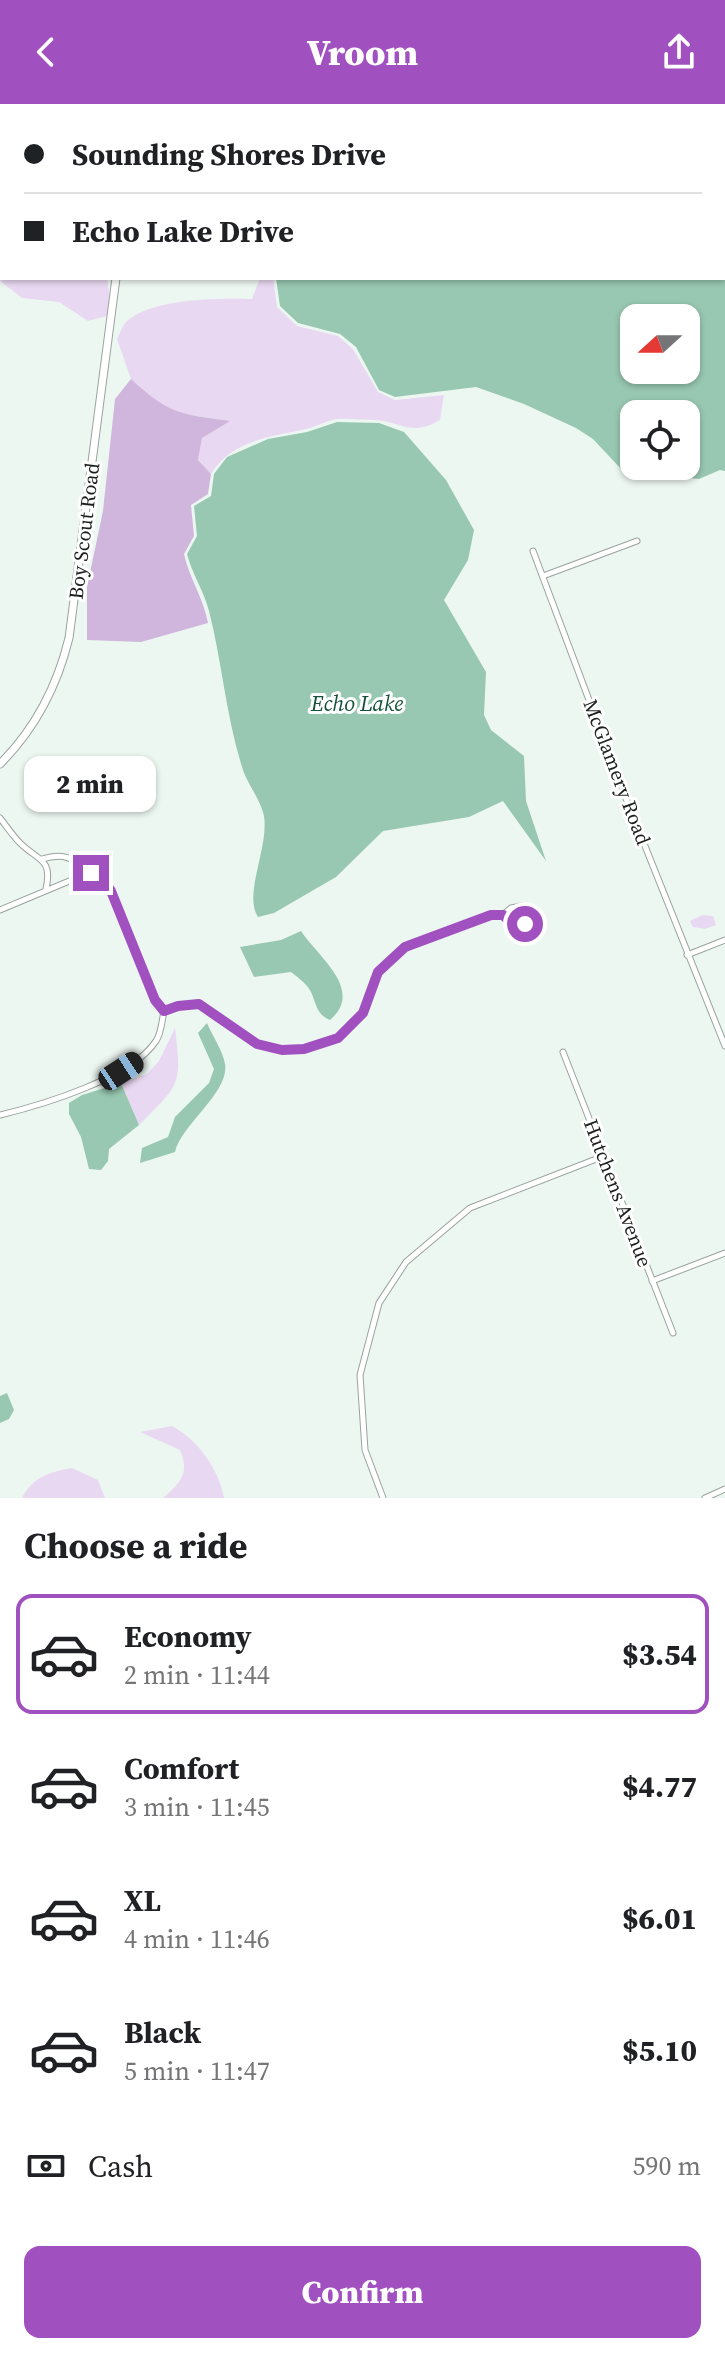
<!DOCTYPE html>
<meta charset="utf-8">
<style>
:root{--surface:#fff;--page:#f2f2f2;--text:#202124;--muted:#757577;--line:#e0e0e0;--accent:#a150c0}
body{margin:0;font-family:"Source Serif 4",serif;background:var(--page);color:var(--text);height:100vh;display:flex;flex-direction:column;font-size:30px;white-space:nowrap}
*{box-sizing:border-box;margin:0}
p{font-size:26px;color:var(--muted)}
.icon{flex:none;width:44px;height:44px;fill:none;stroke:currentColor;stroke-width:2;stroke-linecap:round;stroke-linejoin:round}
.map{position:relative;height:1394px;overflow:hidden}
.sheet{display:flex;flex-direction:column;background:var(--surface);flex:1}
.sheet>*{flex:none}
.hud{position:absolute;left:0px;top:0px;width:726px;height:176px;box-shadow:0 2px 6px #0004;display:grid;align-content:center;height:176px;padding:0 24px;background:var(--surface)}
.needle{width:52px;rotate:249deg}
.fabs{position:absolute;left:620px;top:200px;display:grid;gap:16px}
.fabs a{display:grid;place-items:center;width:80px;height:80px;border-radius:16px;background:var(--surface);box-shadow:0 2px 6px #0004;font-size:40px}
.end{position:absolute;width:36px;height:36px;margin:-18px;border:10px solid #a150c0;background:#fff;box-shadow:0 0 0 4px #fff}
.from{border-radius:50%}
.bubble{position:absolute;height:56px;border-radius:16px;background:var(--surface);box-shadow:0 2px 6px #0004;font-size:26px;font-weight:800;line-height:56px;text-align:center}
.car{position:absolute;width:24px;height:48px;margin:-24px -12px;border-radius:10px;box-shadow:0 0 6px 2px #0007;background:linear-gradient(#222 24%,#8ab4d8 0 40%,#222 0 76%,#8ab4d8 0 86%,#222 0)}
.hud b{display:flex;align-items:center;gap:28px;height:76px;font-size:30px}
.hud b+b{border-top:2px solid var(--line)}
.hud i{width:20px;height:20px;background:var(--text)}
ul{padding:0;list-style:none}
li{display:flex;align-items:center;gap:24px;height:120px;margin:0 16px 12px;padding:0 8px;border:4px solid transparent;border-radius:16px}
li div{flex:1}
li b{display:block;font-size:30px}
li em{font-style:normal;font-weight:800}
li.current{border-color:var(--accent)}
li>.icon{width:72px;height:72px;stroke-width:1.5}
h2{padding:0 24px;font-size:36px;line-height:96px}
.pay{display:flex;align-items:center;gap:20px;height:88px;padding:0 24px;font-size:30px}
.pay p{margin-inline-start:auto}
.primary-button{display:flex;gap:16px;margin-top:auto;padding:16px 24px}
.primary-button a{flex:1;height:92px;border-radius:16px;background:var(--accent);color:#fff;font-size:32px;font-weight:800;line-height:92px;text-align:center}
header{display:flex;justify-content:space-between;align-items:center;height:104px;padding:0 24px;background:var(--accent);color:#fff;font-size:36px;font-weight:800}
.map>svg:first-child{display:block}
.green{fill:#e9d8f1}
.forest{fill:#d0b5dc}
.water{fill:#98c8b1;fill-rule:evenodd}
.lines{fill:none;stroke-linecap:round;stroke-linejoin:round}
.minor-casing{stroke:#99a29e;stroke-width:7}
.tertiary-casing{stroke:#99a29e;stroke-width:9}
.minor{stroke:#fff;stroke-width:5}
.tertiary{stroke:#fff;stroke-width:7}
.route{stroke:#a150c0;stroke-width:10}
.labels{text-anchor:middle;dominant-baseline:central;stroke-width:6;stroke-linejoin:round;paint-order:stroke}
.street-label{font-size:20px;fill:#1c201e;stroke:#fff}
.water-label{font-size:22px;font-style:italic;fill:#14513a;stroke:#fff}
</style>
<header><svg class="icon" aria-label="back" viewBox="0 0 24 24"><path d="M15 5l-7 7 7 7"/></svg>Vroom<svg class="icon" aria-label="share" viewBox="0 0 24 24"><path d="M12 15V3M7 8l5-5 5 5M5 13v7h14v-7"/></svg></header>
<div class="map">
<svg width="725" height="1394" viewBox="0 0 725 1394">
<rect width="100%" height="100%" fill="#edf7f2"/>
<path class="green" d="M 2,147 L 2,174 L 107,174 L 110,194 L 107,212 L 88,217 L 59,198 L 22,194 L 0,177 Z
M 260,174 L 273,174 L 277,203 L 297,222 L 338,232 L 353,245 L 378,288 L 395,296 L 444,291 L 440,316 C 411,333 402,318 375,316 C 363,316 349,314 337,315 C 325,317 314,324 302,326 C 267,333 230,338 211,370 L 198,356 L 202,334 L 228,317 L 175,309 L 151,294 L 131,275 L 117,235 C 120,230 122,222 126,218 C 151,194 219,194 252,195 Z
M 702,811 L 713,812 L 716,821 L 705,825 L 693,823 L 690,817 Z
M 175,924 C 182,982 180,980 139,1021 L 121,979 L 147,970 L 159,957 Z
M 172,1322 C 198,1336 219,1365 224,1394 L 163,1394 C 181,1378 190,1369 180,1346 L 140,1328 Z
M 72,1364 L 98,1376 L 105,1394 L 22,1394 C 33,1373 49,1368 72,1364 Z"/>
<path class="forest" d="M 131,275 C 169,310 179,310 230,317 L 202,334 L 198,356 L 211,370 L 208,390 L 191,401 L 194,432 L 184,450 C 189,474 204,495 208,519 L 141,538 L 87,536 L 87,483 L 103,407 L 115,295 Z"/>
<path class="water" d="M 479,0 L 725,0 L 725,367 L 720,366 L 699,375 L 622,366 L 593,335 L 576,324 L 524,300 L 476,283 L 395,293 L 379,286 L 356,243 L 340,230 L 298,219 L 280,202 L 276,174 L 724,174 L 724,2 ZM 686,214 L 686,266 L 634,266 L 634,214 ZM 686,310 L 686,362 L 634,362 L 634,310 Z
M 337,318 L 379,319 L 404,328 L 446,376 L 474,426 L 468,456 L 444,496 L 486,568 L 484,611 L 491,626 L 524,652 L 526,697 L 546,757 L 503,697 L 469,713 L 383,727 L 336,773 L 274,809 L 258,813 C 243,790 269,744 264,712 C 260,694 247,680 242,663 C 226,612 222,558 209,507 C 204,487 192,470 187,450 L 197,432 L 194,402 L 211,392 L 214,370 L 227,353 L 268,335 L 307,328 Z
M 301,827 C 318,853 365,886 330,916 C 313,909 317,894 307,882 C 303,877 296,872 291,868 L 254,873 L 240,843 L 281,836 Z
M 207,919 C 212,931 223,947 225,960 C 230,988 181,1021 175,1048 L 140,1059 L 142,1044 L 168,1033 L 175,1013 L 209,979 L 214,965 L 198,929 Z
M 121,979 L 139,1021 L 109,1045 L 108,1057 L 101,1066 L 89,1065 L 81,1033 L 69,1010 L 69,999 L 82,991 Z
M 7,1289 L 14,1306 L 9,1315 L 0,1319 L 0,1292 Z"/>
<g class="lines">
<g class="minor-casing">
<path id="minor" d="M 248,0 L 249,2
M 533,447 L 627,697 L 725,942
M 543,472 L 637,437
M 0,714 C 7,723 13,732 20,739 C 38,757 53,754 46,785
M 42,755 C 65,748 72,754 90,769
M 0,806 L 86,770 L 100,772 L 111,787 L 155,896 L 164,907 C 162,917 161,930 156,937 C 132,974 42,1001 0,1011
M 687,851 L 725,836
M 164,907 L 178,902 L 199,900 L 257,940 L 282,946 L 304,945 L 338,934 L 363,909 L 378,868 L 405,843 L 491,811 L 503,811 C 509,820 514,822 525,820 L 529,811 L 522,802 L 511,804 L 503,811
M 563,948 L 673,1229
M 652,1177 L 725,1149
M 383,1394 L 365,1346 L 360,1271 L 379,1199 L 406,1158 L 470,1104 L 604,1052
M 705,1394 L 725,1385"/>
</g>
<g class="tertiary-casing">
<path id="tertiary" d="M 133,2 L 133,0
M 0,660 C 35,625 57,583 69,534 L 116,174"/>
</g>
<use href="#minor" class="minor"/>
<use href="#tertiary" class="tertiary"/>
</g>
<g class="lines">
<path class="route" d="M 91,769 L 100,772 L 111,787 L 155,896 L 164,907 L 178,902 L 199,900 L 257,940 L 282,946 L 304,945 L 338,934 L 363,909 L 378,868 L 405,843 L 491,811 L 503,811 L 512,820 L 525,820"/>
</g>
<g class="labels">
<g class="street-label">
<text transform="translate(84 427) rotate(-83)">Boy Scout Road</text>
<text transform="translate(617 668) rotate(69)">McGlamery Road</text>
<text transform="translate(618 1089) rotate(69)">Hutchens Avenue</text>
</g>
<g class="water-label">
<text x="357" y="599">Echo Lake</text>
</g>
</g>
</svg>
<div class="fabs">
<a><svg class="needle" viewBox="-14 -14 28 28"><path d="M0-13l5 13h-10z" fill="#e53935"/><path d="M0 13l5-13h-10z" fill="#757577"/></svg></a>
<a><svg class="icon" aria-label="locate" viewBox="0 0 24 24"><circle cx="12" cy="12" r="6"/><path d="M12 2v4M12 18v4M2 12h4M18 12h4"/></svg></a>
</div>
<i class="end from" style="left:525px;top:820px"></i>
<i class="end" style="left:91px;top:769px"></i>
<div class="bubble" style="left:24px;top:652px;width:132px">2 min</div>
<i class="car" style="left:121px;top:967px;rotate:57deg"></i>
<div class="hud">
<b><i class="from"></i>Sounding Shores Drive</b>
<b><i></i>Echo Lake Drive</b>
</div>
</div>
<section class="sheet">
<h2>Choose a ride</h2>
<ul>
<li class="current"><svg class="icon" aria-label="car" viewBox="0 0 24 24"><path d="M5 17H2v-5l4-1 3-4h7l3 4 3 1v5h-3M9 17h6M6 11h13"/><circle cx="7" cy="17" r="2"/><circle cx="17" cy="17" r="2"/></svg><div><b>Economy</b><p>2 min · 11:44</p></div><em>$3.54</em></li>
<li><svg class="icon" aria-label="car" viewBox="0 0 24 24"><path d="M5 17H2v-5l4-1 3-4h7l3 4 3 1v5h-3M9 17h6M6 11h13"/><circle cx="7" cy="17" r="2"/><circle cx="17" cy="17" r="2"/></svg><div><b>Comfort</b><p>3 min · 11:45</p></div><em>$4.77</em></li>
<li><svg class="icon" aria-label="car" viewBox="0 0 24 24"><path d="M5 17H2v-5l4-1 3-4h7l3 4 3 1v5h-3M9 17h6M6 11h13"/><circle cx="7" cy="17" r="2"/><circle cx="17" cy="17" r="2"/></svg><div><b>XL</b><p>4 min · 11:46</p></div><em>$6.01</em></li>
<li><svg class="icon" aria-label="car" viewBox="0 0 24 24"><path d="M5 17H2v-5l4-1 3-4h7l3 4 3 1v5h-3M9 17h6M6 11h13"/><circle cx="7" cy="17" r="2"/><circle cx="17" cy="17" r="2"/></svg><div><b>Black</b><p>5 min · 11:47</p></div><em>$5.10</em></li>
</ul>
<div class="pay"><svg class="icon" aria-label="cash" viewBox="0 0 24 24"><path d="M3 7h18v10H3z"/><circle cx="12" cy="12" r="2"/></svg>Cash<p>590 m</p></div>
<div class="primary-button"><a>Confirm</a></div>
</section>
